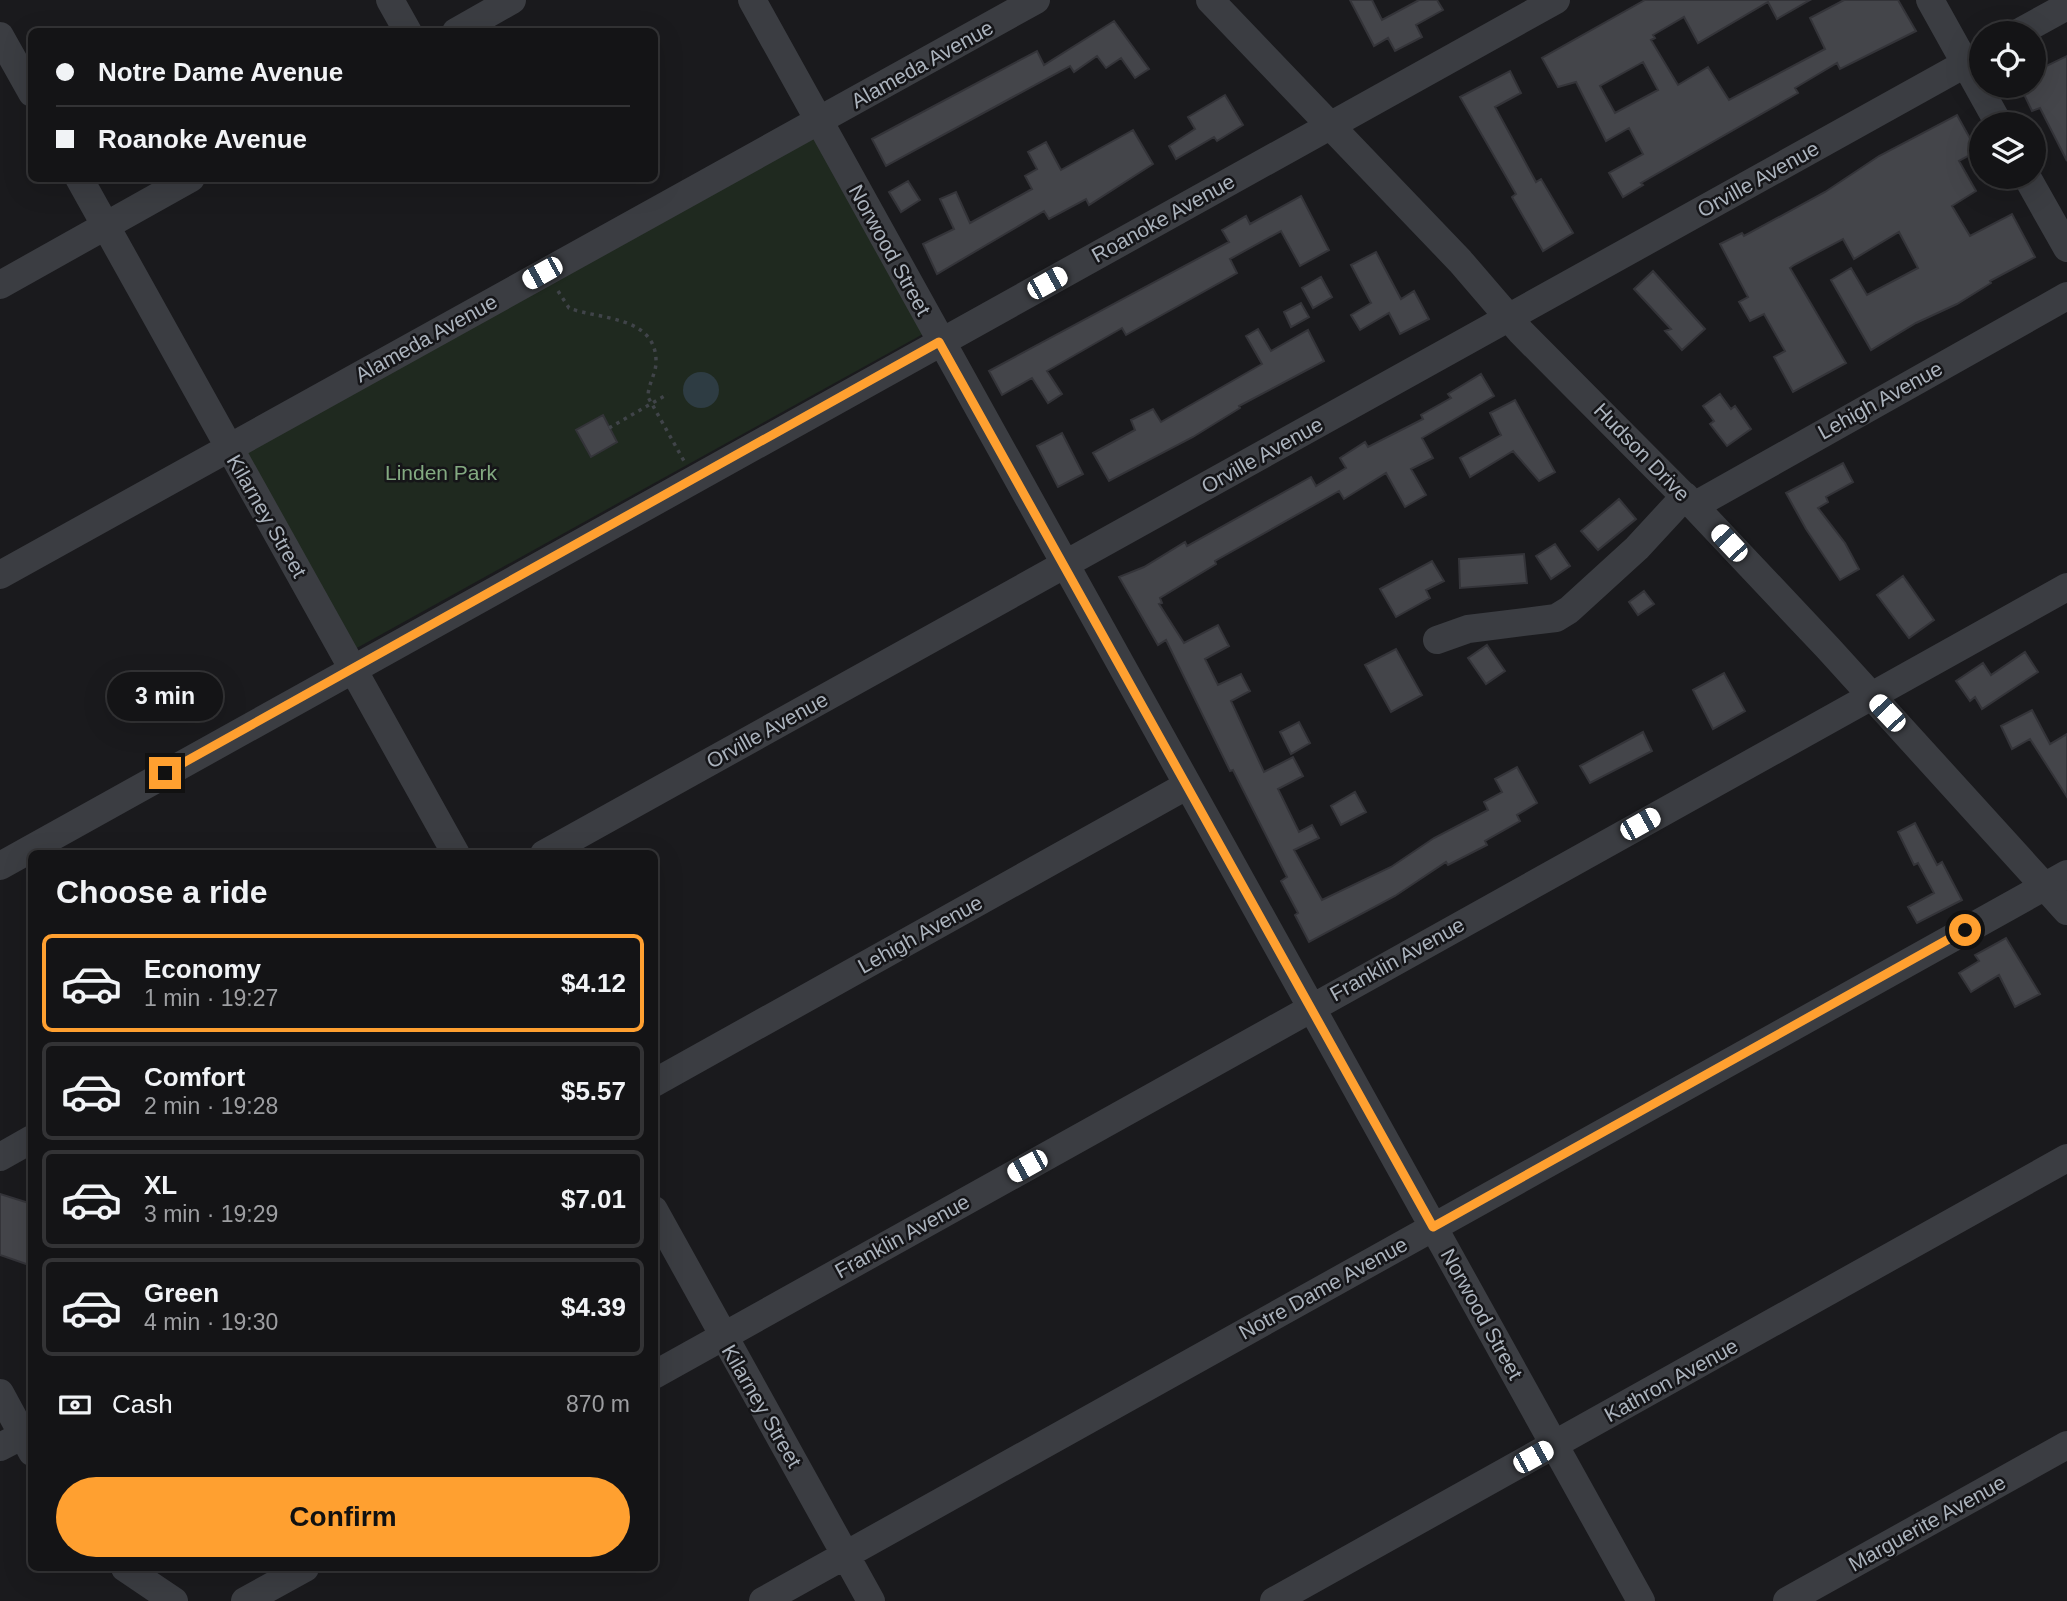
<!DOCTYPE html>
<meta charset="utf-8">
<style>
:root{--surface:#141416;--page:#1d1d1f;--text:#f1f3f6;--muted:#9d9ea1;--line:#333335;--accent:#ffa030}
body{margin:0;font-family:Arial,sans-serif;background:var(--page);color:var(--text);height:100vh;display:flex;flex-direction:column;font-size:26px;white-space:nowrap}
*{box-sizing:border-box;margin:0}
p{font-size:23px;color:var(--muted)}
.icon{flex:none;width:38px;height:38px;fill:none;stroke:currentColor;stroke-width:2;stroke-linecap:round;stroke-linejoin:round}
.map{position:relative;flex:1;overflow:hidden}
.sheet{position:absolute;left:28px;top:850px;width:630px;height:721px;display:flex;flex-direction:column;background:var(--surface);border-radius:10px;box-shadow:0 7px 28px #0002,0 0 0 2px var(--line)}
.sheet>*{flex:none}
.top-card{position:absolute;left:28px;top:28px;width:630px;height:154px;border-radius:10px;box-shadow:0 7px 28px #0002,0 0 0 2px var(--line);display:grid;align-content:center;height:154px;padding:0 28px;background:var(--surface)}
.tools{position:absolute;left:1969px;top:21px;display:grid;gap:14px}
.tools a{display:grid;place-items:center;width:77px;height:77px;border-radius:50%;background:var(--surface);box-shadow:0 7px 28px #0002,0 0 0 2px var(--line);font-size:35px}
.end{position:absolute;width:32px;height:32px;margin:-16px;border:9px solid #ffa030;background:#111;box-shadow:0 0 0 4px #111}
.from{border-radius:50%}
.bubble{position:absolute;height:49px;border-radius:24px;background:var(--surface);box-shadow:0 7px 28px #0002,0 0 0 2px var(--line);font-size:23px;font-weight:700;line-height:49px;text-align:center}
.car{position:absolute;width:21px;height:42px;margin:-21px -10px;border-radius:9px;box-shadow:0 0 5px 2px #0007;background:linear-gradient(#fff 24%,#345 0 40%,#fff 0 76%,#345 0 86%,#fff 0)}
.top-card b{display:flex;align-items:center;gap:24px;height:66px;font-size:26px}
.top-card b+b{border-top:2px solid var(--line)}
.top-card i{width:18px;height:18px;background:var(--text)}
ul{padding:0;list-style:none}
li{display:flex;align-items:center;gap:21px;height:98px;margin:0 14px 10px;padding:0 14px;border:4px solid var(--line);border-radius:10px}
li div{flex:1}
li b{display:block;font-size:26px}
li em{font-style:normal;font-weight:700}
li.selected{border-color:var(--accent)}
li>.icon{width:63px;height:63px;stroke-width:1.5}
h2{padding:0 28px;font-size:32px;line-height:84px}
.pay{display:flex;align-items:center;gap:18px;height:77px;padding:0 28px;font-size:26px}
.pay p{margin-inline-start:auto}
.primary-button{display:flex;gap:14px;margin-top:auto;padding:14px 28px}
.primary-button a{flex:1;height:80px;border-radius:42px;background:var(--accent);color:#111;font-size:28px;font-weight:700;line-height:80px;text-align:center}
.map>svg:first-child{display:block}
.green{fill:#1f291f}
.water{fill:#2e3c43}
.building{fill:#44454a;stroke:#343439;stroke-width:2;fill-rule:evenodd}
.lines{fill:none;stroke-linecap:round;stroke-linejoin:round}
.path{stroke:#404449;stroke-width:3.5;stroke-dasharray:3.5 5;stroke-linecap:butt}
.minor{stroke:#3b3d42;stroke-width:28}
.route{stroke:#ffa030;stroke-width:9}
.labels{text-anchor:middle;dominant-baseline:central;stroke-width:5;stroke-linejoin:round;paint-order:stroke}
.street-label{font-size:21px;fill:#abb3bd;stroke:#151518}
.park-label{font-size:21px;fill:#83aa81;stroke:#151518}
</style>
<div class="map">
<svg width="2067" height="1601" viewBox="0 0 2067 1601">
<rect width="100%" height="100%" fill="#1a1a1d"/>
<path class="green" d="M 813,137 L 923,334 L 355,649 L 246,452 Z"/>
<path class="water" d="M683 390a18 18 0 1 1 36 0a18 18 0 1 1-36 0Z"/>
<path class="building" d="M 1350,0 L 1372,0 L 1382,20 L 1419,0 L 1437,0 L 1443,10 L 1416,25 L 1422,37 L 1395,51 L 1388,38 L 1374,46 Z
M 1645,0 L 1810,0 L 1777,19 L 1768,2 L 1698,43 L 1684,17 L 1653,35 L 1655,38 L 1651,40 L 1678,85 L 1708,67 L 1729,100 L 1825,49 L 1810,18 L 1844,0 L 1898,0 L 1916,31 L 1840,69 L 1837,63 L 1795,88 L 1798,93 L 1641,183 L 1643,185 L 1623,197 L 1609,173 L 1643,154 L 1629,128 L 1606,141 L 1576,82 L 1558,87 L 1542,58 ZM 1643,62 L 1658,90 L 1615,113 L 1600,86 Z
M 1114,21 L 1149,69 L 1135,78 L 1121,58 L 1106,68 L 1097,56 L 1074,72 L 1070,66 L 886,166 L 872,139 L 1037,51 L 1044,65 Z
M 2067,56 L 2067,161 L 2040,108 L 2032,111 L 2020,86 L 2034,86 L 2034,72 Z
M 1510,71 L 1521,93 L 1495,107 L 1536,182 L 1541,179 L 1573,233 L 1543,251 L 1512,197 L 1516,194 L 1460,97 Z
M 1225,95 L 1243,125 L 1217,141 L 1214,137 L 1176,159 L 1169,146 L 1195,129 L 1188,117 Z
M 1957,115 L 1977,151 L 1959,161 L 1976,191 L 1952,206 L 1970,236 L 2012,214 L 2035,257 L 1990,281 L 1991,283 L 1957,304 L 1916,323 L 1871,350 L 1831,280 L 1851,268 L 1867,295 L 1918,268 L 1899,232 L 1854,259 L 1843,239 L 1794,265 L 1790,268 L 1846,363 L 1793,392 L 1774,357 L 1785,351 L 1764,314 L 1750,321 L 1739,302 L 1748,297 L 1720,244 L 1742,233 L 1744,236 L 1825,192 L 1879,156 Z
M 1133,130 L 1153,164 L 1089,205 L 1086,199 L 1049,219 L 1044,211 L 937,274 L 923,244 L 954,229 L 940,199 L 956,192 L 970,223 L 1032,189 L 1025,176 L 1037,169 L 1028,152 L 1046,142 L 1061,170 Z
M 908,181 L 920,200 L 901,212 L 889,192 Z
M 1301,196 L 1329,250 L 1300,266 L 1281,231 L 1230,259 L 1237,273 L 1126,335 L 1122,328 L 1047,371 L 1062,394 L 1048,403 L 1032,378 L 1002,395 L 989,371 L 1229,242 L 1222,230 L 1246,216 L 1250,224 Z
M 1376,252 L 1401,299 L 1414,291 L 1429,319 L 1400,334 L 1389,313 L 1360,330 L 1351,315 L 1371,303 L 1351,265 Z
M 1653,271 L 1705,329 L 1682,350 L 1665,331 L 1671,329 L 1634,289 Z
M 1321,277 L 1332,297 L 1313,308 L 1302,288 Z
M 1301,303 L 1309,317 L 1291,327 L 1284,312 Z
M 1258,329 L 1271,351 L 1308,330 L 1324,361 L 1239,406 L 1240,408 L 1193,437 L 1109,481 L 1093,453 L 1135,430 L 1131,420 L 1153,409 L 1161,422 L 1262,364 L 1246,336 Z
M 1481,374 L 1494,396 L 1422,438 L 1433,458 L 1411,469 L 1426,495 L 1405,507 L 1386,473 L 1344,499 L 1339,491 L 1215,561 L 1216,564 L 1160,598 L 1162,603 L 1159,604 L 1184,643 L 1218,625 L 1229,646 L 1205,659 L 1218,685 L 1241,674 L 1250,691 L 1231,701 L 1264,772 L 1293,757 L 1303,776 L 1278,789 L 1299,832 L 1312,825 L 1319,838 L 1294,850 L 1322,900 L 1391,867 L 1434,838 L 1488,810 L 1484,802 L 1502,792 L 1495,779 L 1517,767 L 1537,803 L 1517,815 L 1520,821 L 1485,841 L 1487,845 L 1448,865 L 1446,862 L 1395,896 L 1309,942 L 1295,915 L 1298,913 L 1281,881 L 1287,877 L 1233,770 L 1230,771 L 1166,640 L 1158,645 L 1119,577 L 1144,567 L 1185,542 L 1187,546 L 1311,477 L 1316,486 L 1346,468 L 1340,458 L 1365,442 L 1368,447 L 1423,419 L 1421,415 L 1451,398 L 1448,394 Z
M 1720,394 L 1731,409 L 1735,406 L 1751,429 L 1727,446 L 1710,424 L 1714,421 L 1703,406 Z
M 1515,400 L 1555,472 L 1539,481 L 1513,451 L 1470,477 L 1460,458 L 1501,435 L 1490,413 Z
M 603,415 L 617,442 L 591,457 L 576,430 Z
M 1062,433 L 1083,474 L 1058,487 L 1037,446 Z
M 1843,463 L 1853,482 L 1826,497 L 1828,502 L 1818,508 L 1845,543 L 1859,569 L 1840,580 L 1806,529 L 1786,493 Z
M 1619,499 L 1636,519 L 1598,550 L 1581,531 Z
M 1555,544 L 1570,566 L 1551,579 L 1536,556 Z
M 1524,554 L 1527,583 L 1460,588 L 1459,559 Z
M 1432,561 L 1444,581 L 1426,590 L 1430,598 L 1396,617 L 1380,589 Z
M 1903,576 L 1934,620 L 1909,638 L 1877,595 Z
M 1644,591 L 1654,604 L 1638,615 L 1629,602 Z
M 1487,645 L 1505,671 L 1486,684 L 1468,658 Z
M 1396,649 L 1422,695 L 1391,712 L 1365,665 Z
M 2025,652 L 2038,672 L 1982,709 L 1975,697 L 1970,701 L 1956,681 L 1983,663 L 1991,675 Z
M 1724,673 L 1745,711 L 1713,729 L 1693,690 Z
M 2032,710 L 2050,744 L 2067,734 L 2067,797 L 2030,739 L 2012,749 L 2001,726 Z
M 1299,722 L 1310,743 L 1291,754 L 1280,732 Z
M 1643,732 L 1652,751 L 1590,783 L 1580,766 Z
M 1355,792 L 1366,812 L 1341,825 L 1331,806 Z
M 1915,823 L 1937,865 L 1942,862 L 1962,900 L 1917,923 L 1908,907 L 1934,893 L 1918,863 L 1914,865 L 1898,832 Z
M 2006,938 L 2040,994 L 2015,1007 L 1999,975 L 1971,992 L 1959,973 L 1979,961 L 1975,955 Z
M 0,1194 L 32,1204 L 32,1266 L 0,1255 Z"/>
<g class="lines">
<path class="path" d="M 558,291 L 569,308 C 599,320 658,315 656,364 C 655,375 648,385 648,397 L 684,461
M 609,428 L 668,394"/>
<path class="minor" d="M 390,0 L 408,32
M 752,0 L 1641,1601
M 1210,0 L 1460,261 L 1521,332 L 1694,506 L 1828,648 L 2067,911
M 1930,0 L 1999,124
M 456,32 L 512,0
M 2018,33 L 2067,6
M 0,36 L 32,93
M 2027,177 L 2067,248
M 79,178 L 456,854
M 0,285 L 191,178
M 1694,506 L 2067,296
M 0,575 L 1036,0
M 1437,640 L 1468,629 L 1556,618 L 1569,610 L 1637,548 L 1685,496
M 544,854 L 1981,55
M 0,866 L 1556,0
M 654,1083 L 1186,786
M 0,1157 L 32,1139
M 654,1210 L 871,1601
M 654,1375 L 2067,587
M 0,1393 L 32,1452
M 0,1447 L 23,1435
M 125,1568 L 174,1601
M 245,1601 L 305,1568
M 763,1601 L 2067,874
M 1274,1601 L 2067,1158
M 1787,1601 L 2067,1445"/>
</g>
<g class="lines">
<path class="route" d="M 165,773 L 939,342 L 1433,1227 L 1965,930"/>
</g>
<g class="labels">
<g class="street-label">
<text transform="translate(922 64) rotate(-29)">Alameda Avenue</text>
<text transform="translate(1758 179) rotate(-29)">Orville Avenue</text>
<text transform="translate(1163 218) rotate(-29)">Roanoke Avenue</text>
<text transform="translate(890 250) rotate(61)">Norwood Street</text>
<text transform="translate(426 338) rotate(-29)">Alameda Avenue</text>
<text transform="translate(1880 400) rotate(-29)">Lehigh Avenue</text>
<text transform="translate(1642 452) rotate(46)">Hudson Drive</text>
<text transform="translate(1262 455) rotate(-29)">Orville Avenue</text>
<text transform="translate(267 516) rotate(60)">Kilarney Street</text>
<text transform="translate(767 730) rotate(-29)">Orville Avenue</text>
<text transform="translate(920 934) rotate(-29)">Lehigh Avenue</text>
<text transform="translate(1397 959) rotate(-29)">Franklin Avenue</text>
<text transform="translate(902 1236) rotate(-29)">Franklin Avenue</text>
<text transform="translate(1323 1288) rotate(-29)">Notre Dame Avenue</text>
<text transform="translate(1482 1314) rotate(61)">Norwood Street</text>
<text transform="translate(1671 1380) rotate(-29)">Kathron Avenue</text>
<text transform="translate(762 1406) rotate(60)">Kilarney Street</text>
<text transform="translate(1927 1523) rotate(-29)">Marguerite Avenue</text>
</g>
<g class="park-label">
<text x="441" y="472">Linden Park</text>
</g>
</g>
</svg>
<div class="tools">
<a><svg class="icon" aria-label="locate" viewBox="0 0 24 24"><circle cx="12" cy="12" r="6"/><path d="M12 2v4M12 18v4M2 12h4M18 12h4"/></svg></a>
<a><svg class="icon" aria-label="layers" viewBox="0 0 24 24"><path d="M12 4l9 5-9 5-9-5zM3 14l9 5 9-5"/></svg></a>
</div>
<i class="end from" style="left:1965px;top:930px"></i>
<i class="end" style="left:165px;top:773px"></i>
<div class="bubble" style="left:107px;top:672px;width:116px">3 min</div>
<i class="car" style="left:542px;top:273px;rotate:241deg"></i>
<i class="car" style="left:1047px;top:283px;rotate:61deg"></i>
<i class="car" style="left:1729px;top:543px;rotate:317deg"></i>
<i class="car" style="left:1887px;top:713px;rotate:317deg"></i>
<i class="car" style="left:1640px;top:824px;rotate:61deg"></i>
<i class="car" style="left:1027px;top:1166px;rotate:241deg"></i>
<i class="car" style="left:1533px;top:1457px;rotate:61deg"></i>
<div class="top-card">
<b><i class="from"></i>Notre Dame Avenue</b>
<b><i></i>Roanoke Avenue</b>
</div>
<section class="sheet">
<h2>Choose a ride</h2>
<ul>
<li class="selected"><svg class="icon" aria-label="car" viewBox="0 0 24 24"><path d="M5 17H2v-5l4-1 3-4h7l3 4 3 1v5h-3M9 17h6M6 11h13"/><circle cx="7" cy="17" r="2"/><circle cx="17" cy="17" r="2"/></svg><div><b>Economy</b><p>1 min · 19:27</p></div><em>$4.12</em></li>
<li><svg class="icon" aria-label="car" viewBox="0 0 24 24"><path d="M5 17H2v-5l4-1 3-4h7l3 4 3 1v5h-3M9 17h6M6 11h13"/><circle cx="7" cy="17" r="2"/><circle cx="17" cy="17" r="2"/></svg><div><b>Comfort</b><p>2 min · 19:28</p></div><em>$5.57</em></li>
<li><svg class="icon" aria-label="car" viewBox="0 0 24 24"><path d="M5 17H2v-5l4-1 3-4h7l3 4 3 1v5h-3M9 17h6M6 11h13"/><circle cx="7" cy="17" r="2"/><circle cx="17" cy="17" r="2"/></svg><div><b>XL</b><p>3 min · 19:29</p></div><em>$7.01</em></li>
<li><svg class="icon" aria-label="car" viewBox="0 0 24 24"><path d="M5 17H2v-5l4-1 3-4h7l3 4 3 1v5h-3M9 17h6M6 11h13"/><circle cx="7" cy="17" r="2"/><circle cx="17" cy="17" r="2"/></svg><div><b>Green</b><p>4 min · 19:30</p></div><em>$4.39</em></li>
</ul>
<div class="pay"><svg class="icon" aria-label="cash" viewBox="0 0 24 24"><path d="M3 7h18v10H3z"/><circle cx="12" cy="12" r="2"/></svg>Cash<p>870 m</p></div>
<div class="primary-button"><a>Confirm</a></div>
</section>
</div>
